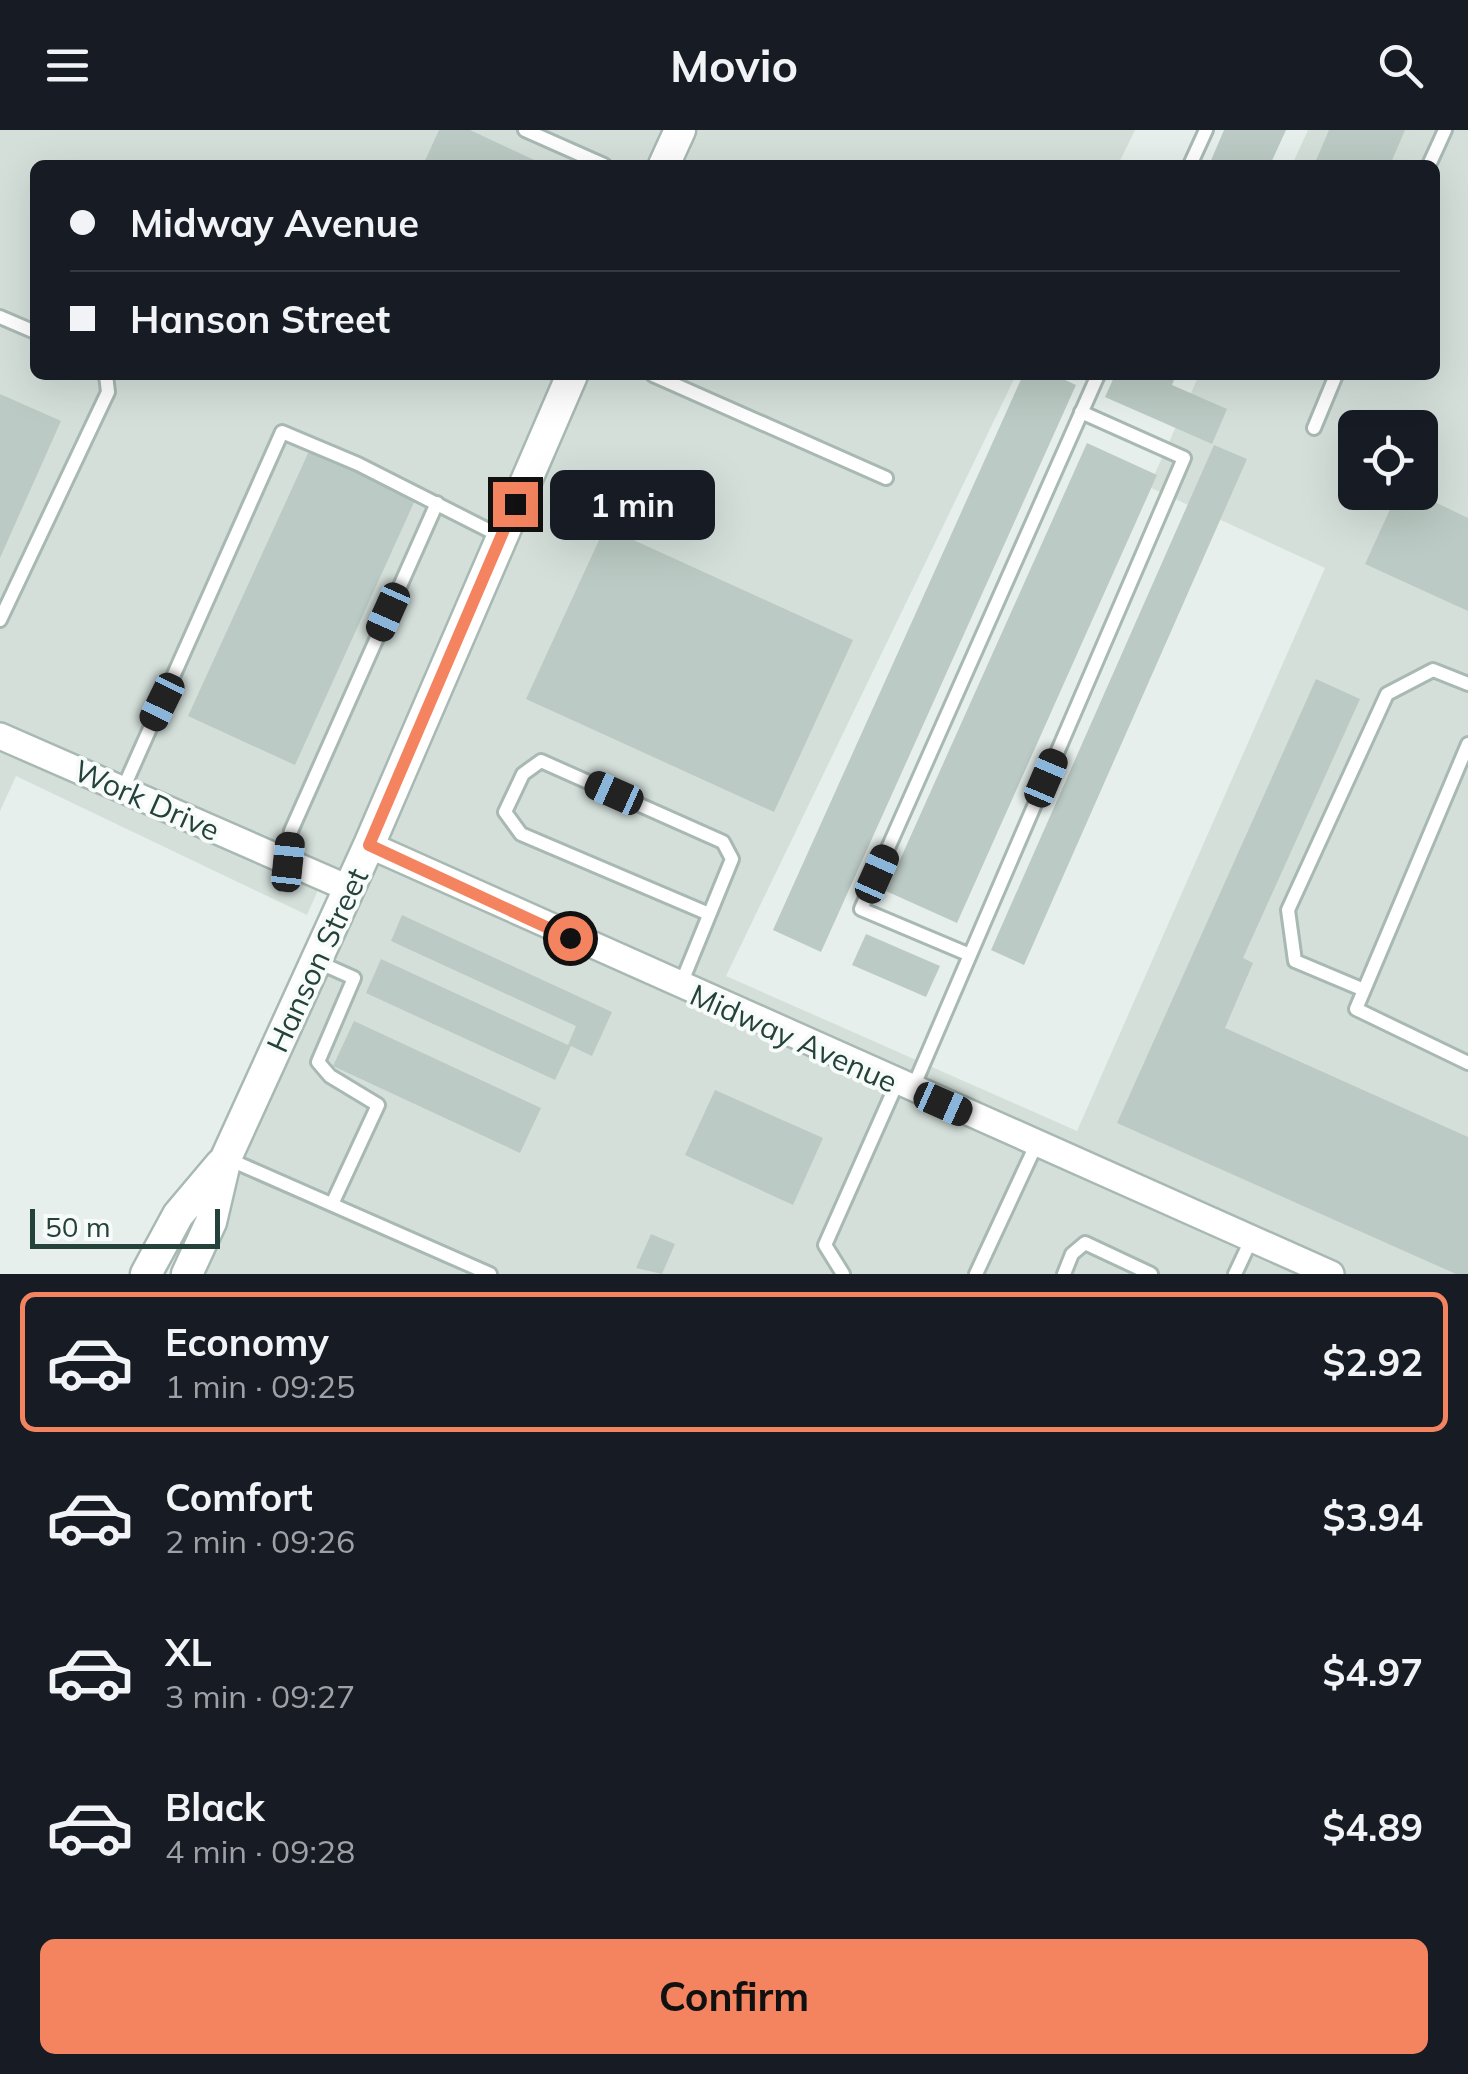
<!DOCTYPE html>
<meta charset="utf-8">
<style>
:root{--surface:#171b24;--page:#20242c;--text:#f1f3f6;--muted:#9ea1a6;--line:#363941;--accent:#f4845f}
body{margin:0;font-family:Mulish,sans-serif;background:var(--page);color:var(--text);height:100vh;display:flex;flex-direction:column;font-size:38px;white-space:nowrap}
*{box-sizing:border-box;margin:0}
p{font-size:32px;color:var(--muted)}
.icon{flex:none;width:55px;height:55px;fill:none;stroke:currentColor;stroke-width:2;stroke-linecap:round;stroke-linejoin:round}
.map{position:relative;height:1144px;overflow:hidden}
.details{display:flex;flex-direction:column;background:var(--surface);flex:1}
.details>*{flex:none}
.guide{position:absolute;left:30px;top:30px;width:1410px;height:220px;border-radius:15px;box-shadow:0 10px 40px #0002;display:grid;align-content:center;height:220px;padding:0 40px;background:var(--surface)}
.buttons{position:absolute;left:1338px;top:280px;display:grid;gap:20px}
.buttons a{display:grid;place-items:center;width:100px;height:100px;border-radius:15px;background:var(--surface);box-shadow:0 10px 40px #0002;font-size:50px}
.scale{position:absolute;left:30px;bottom:25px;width:190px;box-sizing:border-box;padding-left:10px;border:5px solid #24423a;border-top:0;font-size:28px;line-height:35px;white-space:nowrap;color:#24423a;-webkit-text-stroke:8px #f7fbf9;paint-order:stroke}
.end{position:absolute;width:45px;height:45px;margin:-22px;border:12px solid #f4845f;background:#111;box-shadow:0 0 0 5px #111}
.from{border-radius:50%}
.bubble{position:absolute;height:70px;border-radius:15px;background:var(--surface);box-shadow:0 10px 40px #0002;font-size:32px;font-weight:700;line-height:70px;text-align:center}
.car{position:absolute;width:30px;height:60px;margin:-30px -15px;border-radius:12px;box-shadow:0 0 8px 2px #0007;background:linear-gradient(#222 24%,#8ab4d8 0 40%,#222 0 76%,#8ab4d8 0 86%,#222 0)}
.guide b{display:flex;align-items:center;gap:35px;height:95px;font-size:38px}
.guide b+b{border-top:2px solid var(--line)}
.guide i{width:25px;height:25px;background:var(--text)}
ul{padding:18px 0 0;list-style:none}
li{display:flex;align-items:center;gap:30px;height:140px;margin:0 20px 15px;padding:0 20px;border:5px solid transparent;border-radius:15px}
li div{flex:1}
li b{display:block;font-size:38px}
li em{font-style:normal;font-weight:700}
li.active{border-color:var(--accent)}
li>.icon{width:90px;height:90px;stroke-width:1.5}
.button{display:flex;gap:20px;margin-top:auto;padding:20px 40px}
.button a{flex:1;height:115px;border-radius:15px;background:var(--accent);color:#111;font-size:40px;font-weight:700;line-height:115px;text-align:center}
header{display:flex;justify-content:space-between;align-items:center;height:130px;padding:0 40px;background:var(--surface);font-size:45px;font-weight:700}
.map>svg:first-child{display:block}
.built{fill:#d4dfda;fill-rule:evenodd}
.building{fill:#bbcac4}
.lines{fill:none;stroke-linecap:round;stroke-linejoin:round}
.service-casing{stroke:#a8b8b2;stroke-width:18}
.minor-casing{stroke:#a8b8b2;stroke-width:30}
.tertiary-casing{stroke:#a8b8b2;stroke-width:35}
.service{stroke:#fff;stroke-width:12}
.minor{stroke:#fff;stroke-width:25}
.tertiary{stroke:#fff;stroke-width:30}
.route{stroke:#f4845f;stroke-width:12}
.labels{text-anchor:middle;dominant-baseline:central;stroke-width:8;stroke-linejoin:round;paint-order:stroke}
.street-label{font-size:30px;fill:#24423a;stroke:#f7fbf9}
</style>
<header><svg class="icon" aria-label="menu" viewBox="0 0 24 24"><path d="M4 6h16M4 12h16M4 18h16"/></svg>Movio<svg class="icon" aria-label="search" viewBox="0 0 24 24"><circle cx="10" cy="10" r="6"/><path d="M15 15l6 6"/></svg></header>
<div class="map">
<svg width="1468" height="1144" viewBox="0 0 1468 1144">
<rect width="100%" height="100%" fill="#e6efeb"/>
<path class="built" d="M 0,0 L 663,0 L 648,35 L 35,35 L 35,245 L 555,245 L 330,765 L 318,760 L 307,785 L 16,646 L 0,681 Z
M 696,0 L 1135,0 L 1118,35 L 680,35 Z
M 1308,0 L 1468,0 L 1468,1144 L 204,1144 L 225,1098 L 244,1025 L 383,722 L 588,245 L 1016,245 L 726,846 L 1077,1001 L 1325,438 L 1149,357 L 1199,245 L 1435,245 L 1435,35 L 1292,35 ZM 1355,298 L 1420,298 L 1420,362 L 1355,362 Z"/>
<path class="building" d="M 439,0 L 470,0 L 545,35 L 423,35 Z
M 1224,0 L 1286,0 L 1270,35 L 1209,35 Z
M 1329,0 L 1405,0 L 1390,35 L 1314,35 Z
M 1023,245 L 1054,245 L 1076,255 L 821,822 L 773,800 Z
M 1115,245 L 1176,245 L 1172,255 L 1227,279 L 1212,314 L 1105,267 Z
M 0,264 L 61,291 L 0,428 Z
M 1087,313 L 1157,345 L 957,793 L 886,761 Z
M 1214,315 L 1247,329 L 1024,835 L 991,820 Z
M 310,319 L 416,368 L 295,635 L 188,586 Z
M 1398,362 L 1414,362 L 1468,388 L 1468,481 L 1365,434 Z
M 605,397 L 853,510 L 774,682 L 526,569 Z
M 1316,549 L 1360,569 L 1243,828 L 1253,833 L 1225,898 L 1468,1007 L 1468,1144 L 1456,1144 L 1117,993 Z
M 402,785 L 612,882 L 592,926 L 571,916 L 555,950 L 366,863 L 381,829 L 568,915 L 576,896 L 391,811 Z
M 866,804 L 940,836 L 926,867 L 852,835 Z
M 354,891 L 541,978 L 520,1023 L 333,936 Z
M 715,960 L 823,1008 L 793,1075 L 685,1025 Z
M 651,1104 L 675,1114 L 662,1144 L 636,1138 Z"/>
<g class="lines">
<g class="service-casing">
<path id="service" d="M 525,0 L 604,35
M 1190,35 L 1206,0
M 1429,35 L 1445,0
M 0,187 L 35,202
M 653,245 L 886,348
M 1081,282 L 1184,328 L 970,825 L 861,779 L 1098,245
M 1314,298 L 1336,245
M 0,490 L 108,262 L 106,245
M 1468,614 L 1356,879 L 1468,933
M 123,659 L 282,302 L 358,334 L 500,406
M 288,732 L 291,701 L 437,373
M 318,832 L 354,848 L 318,932 L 330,946 L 378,975 L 333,1072
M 681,854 L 732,729 L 723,712 L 541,631 L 523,644 L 505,682 L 521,704 L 709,784
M 1364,860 L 1295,831 L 1288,780 L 1387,564 L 1433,540 L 1468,554
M 912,960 L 970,825
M 226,1028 L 490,1144
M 843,1144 L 825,1115 L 897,953
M 976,1144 L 1036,1015
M 1064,1144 L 1072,1124 L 1085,1113 L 1151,1144
M 1235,1144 L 1251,1110"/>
</g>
<g class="minor-casing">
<path id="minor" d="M 0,606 L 350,759
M 369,715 L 1331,1144"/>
</g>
<g class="tertiary-casing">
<path id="tertiary" d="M 664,35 L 680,0
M 146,1144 L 178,1085 L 221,1034
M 187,1144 L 211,1092 L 226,1028 L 369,715 L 572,245"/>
</g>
<use href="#service" class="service"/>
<use href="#minor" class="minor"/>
<use href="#tertiary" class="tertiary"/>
</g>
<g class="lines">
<path class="route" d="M 515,374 L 369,715 L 570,808"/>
</g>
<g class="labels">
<g class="street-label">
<text transform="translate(147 670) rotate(24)">Work Drive</text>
<text transform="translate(317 830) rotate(-65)">Hanson Street</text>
<text transform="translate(794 908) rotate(24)">Midway Avenue</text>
</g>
</g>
</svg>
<div class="buttons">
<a><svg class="icon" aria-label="locate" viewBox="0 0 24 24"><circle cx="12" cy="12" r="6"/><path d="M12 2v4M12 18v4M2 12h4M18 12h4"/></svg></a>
</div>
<div class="scale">50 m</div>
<i class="end from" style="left:570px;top:808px"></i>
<i class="end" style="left:515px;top:374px"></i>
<div class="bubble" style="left:550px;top:340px;width:165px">1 min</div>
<i class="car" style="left:388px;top:482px;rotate:204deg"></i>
<i class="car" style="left:162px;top:572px;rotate:206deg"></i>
<i class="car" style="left:1046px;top:648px;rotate:23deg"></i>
<i class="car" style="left:614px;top:663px;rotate:294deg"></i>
<i class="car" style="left:288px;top:732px;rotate:6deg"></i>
<i class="car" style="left:877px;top:744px;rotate:24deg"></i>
<i class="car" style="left:943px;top:974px;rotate:114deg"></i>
<div class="guide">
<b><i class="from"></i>Midway Avenue</b>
<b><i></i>Hanson Street</b>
</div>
</div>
<section class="details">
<ul>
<li class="active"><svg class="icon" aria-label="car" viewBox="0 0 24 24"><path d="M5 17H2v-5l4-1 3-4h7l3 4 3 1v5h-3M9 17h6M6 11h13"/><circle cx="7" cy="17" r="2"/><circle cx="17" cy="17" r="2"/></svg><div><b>Economy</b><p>1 min · 09:25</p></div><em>$2.92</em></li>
<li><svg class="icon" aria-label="car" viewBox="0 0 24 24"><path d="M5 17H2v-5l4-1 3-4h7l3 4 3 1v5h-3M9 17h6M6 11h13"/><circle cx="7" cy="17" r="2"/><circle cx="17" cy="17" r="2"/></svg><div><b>Comfort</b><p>2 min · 09:26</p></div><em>$3.94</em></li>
<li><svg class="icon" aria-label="car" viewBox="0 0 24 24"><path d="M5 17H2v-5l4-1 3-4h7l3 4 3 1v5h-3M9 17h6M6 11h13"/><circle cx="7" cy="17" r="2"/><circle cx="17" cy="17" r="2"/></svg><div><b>XL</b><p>3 min · 09:27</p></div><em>$4.97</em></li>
<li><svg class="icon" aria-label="car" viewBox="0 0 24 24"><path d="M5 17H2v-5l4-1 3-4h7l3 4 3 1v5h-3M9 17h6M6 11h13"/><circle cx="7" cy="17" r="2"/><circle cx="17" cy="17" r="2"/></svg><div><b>Black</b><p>4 min · 09:28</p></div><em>$4.89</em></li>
</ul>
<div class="button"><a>Confirm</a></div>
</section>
